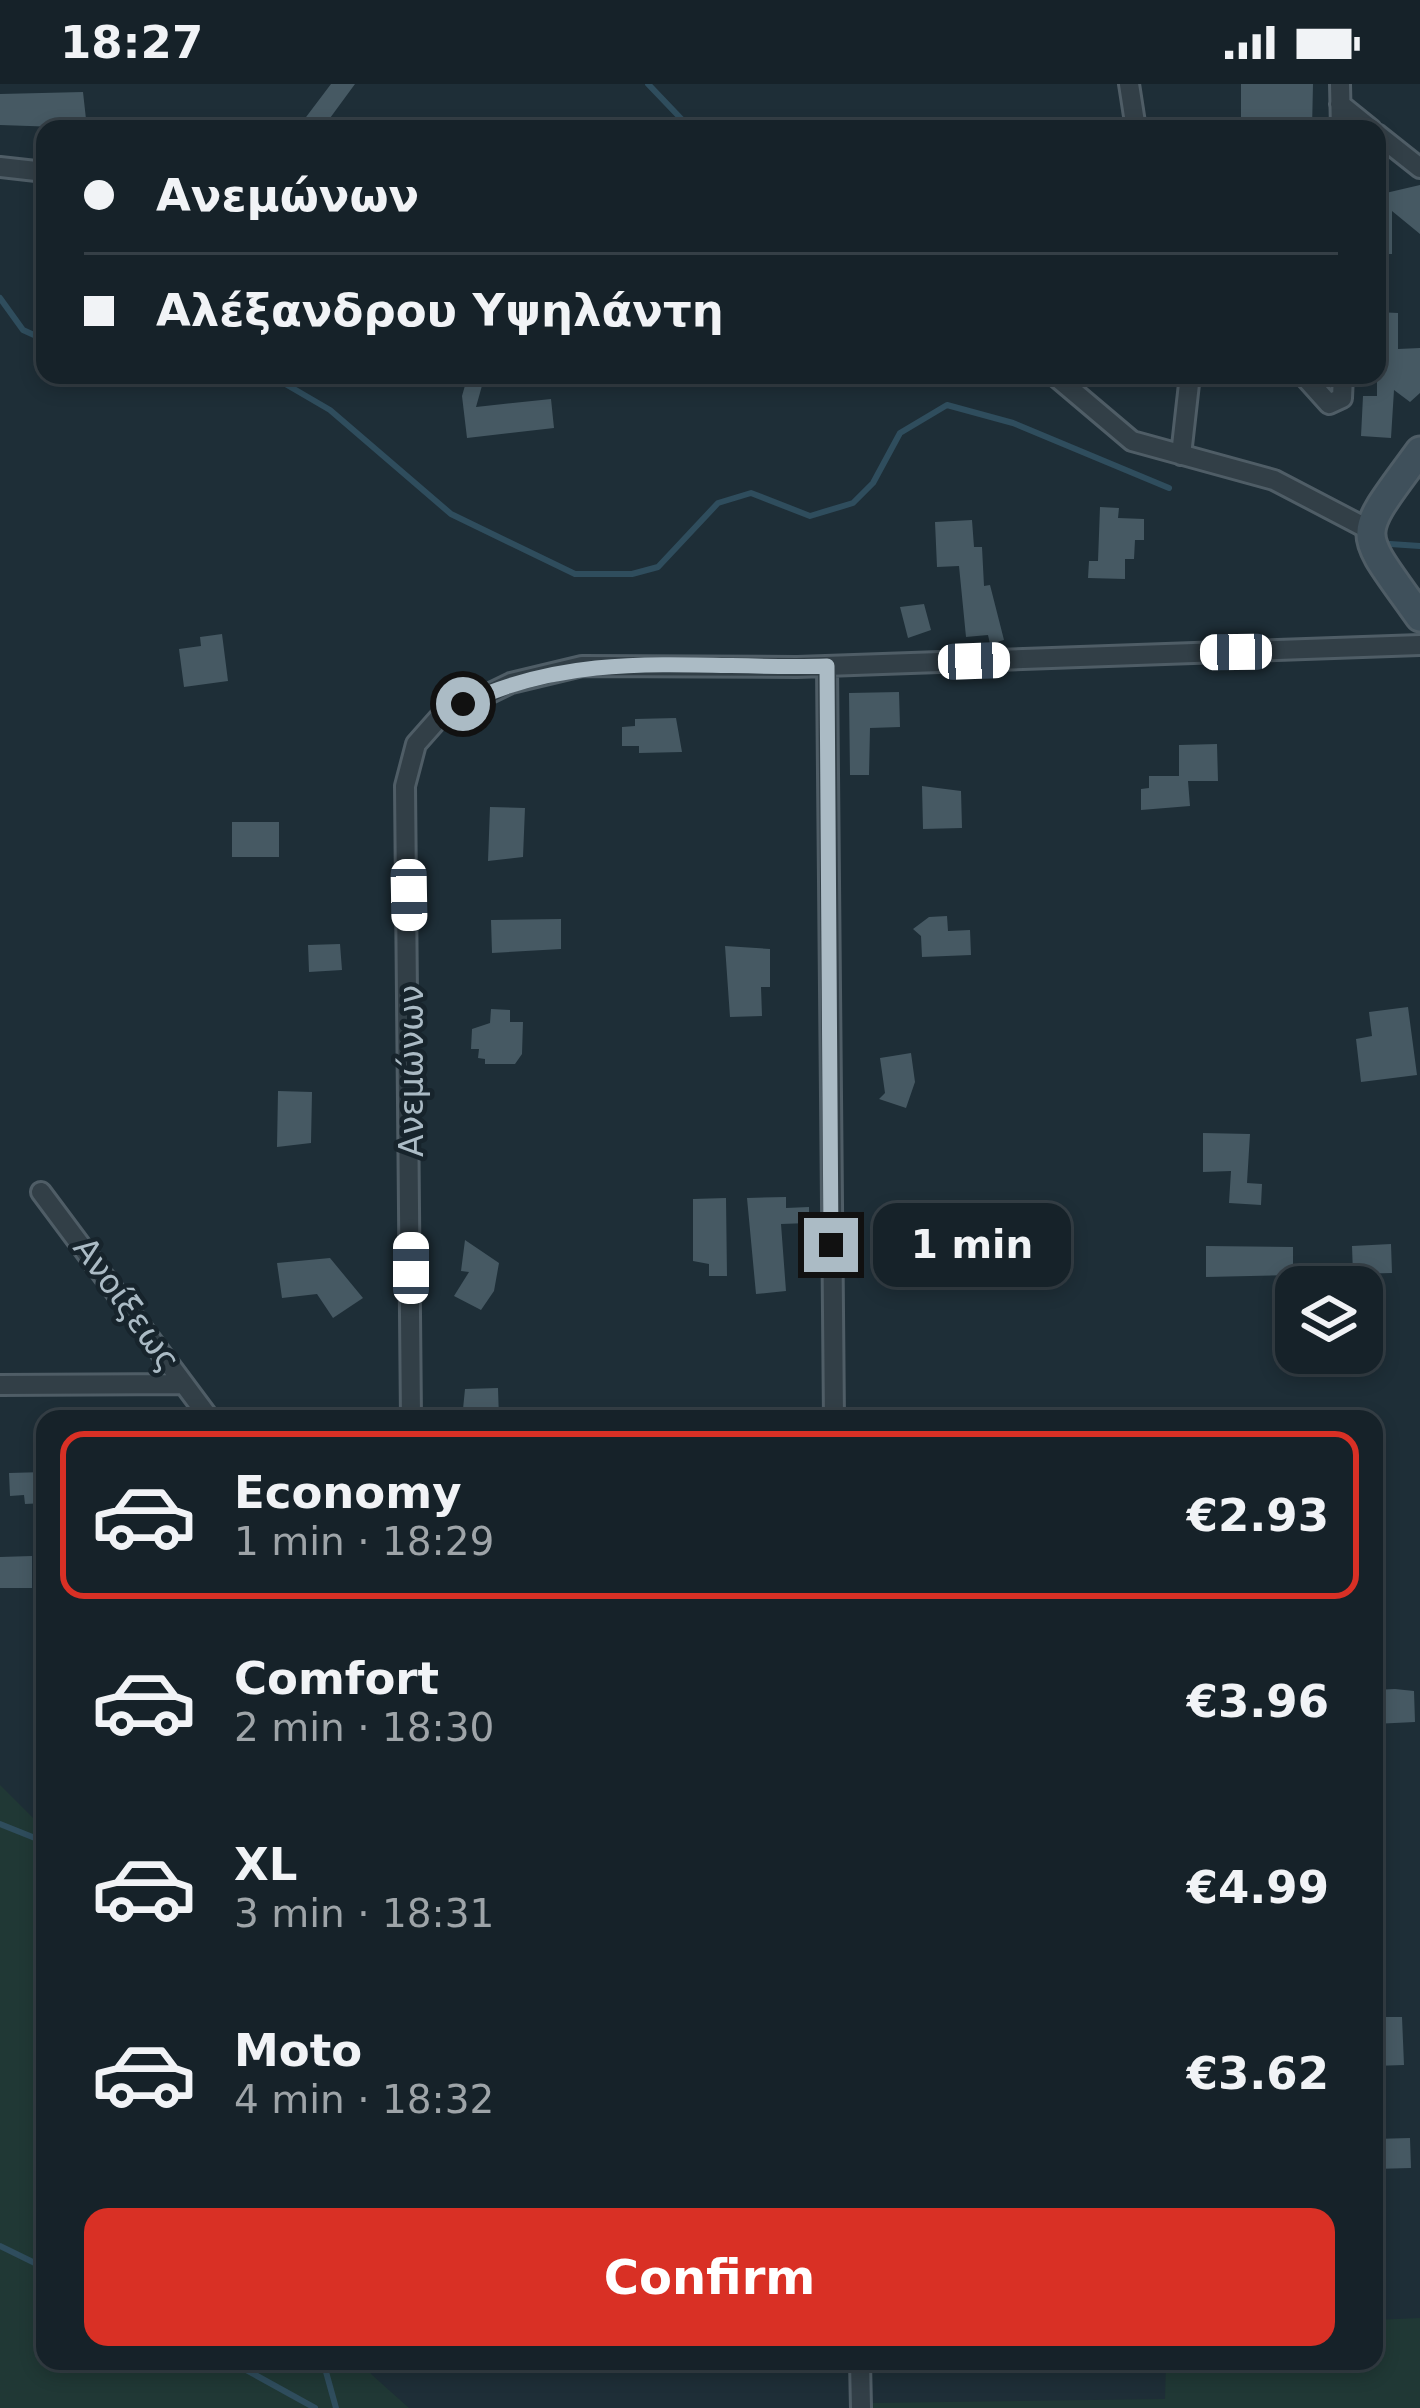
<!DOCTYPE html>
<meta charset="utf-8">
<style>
:root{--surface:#162229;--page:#232f35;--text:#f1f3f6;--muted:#9ea4a8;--line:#353f46;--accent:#d93025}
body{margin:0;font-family:"DejaVu Sans",sans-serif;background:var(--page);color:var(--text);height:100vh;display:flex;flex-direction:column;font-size:45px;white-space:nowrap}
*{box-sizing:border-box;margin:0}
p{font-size:39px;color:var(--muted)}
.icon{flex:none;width:66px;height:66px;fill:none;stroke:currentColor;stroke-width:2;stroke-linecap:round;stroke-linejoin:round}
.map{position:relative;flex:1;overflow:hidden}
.drawer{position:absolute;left:36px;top:1326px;width:1347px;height:960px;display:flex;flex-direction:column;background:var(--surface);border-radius:24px;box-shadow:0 6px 18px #0003,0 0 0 3px var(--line)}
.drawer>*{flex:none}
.banner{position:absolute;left:36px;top:36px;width:1350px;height:264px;border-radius:24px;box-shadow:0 6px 18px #0003,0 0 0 3px var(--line);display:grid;align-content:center;height:264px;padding:0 48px;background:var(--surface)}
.controls{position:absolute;left:1275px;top:1182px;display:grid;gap:24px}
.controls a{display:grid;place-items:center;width:108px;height:108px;border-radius:24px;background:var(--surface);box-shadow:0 6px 18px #0003,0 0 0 3px var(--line);font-size:60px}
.end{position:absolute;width:54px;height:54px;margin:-27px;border:15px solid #abbbc5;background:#111;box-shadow:0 0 0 6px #111}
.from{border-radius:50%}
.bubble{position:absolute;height:84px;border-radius:24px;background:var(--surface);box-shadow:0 6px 18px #0003,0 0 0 3px var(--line);font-size:39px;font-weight:800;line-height:84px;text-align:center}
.car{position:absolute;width:36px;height:72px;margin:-36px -18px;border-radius:15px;box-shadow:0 0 9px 3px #0007;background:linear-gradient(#fff 24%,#345 0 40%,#fff 0 76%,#345 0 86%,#fff 0)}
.banner b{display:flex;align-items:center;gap:42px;height:114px;font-size:45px}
.banner b+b{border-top:3px solid var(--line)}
.banner i{width:30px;height:30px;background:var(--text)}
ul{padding:21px 0 0;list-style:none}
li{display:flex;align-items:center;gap:36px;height:168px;margin:0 24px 18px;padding:0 24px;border:6px solid transparent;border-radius:24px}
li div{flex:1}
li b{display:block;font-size:45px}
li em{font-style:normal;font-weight:800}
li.on{border-color:var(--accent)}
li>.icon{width:108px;height:108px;stroke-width:1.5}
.button{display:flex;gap:24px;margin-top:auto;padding:24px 48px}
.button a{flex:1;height:138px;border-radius:24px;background:var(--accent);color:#fff;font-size:48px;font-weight:800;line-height:138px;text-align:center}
.status{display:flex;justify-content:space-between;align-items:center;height:84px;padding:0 60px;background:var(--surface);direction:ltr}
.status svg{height:33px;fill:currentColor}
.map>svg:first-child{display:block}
.green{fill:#203835}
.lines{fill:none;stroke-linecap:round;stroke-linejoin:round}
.stream{stroke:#2f4d5d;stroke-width:6}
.building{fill:#465963}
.street-casing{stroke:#4f5d66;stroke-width:24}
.secondary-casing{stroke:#4f5d66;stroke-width:33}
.street{stroke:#323f47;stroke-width:18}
.secondary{stroke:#3f505b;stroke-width:27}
.route{stroke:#abbbc5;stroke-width:15}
.labels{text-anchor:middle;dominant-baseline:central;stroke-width:9;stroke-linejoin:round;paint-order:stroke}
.street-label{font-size:33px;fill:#abbbc5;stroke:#17242c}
</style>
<div class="status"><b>18:27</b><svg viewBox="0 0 49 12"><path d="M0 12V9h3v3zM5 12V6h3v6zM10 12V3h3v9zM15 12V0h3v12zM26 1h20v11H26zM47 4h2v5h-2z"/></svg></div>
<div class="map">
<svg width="1420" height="2324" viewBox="0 0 1420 2324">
<rect width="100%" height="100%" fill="#1e2e37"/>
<path class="green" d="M 0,1701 L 45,1746 L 45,2277 L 367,2277 L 371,2290 L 409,2324 L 0,2324 Z
M 1420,2234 L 1420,2324 L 870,2324 L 870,2319 L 1165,2315 L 1166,2277 L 1374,2277 L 1374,2236 Z"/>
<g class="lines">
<path class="stream" d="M 648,0 L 691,45
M 0,214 L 23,246 L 45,256
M 270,291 L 330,326 L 451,430 L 575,490 L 632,490 L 658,483 L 718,419 L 751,409 L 810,432 L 853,419 L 873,399 L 900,349 L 947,321 L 1013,339 L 1169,404
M 1142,291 L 1146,295
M 1390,460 L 1420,462
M 0,1740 L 45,1758
M 0,2162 L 45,2184
M 230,2277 L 315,2324
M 323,2277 L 336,2324"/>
</g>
<path class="building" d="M 331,0 L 355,0 L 322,45 L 297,45 Z
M 1241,0 L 1313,0 L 1312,45 L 1241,45 Z
M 83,8 L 87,44 L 0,41 L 0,10 Z
M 1420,101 L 1420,150 L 1392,127 L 1392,170 L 1377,170 L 1377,111 Z
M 1377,228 L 1398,229 L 1398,265 L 1420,264 L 1420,309 L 1410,318 L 1394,306 L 1391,354 L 1361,352 L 1363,312 L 1377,312 Z
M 468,291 L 485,291 L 476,323 L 551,315 L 554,344 L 467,354 L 462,312 Z
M 1100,423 L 1119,424 L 1118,434 L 1144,435 L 1144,456 L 1135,456 L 1134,475 L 1125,475 L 1125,495 L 1088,494 L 1089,477 L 1098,477 Z
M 972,436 L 974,463 L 982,463 L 984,502 L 990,501 L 1004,556 L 990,560 L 988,551 L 966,553 L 959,482 L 937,483 L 935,438 Z
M 924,520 L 931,546 L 908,554 L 900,523 Z
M 222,550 L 228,597 L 184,603 L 179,565 L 201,562 L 200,553 Z
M 899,608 L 900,643 L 870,644 L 869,691 L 850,691 L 849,609 Z
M 676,634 L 682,668 L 639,669 L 639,662 L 622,662 L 622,643 L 635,642 L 635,635 Z
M 1217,660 L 1218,697 L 1188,697 L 1190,722 L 1141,726 L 1141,705 L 1149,704 L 1149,692 L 1179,692 L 1179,661 Z
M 922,702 L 961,707 L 962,744 L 923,745 Z
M 490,723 L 525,724 L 523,773 L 488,777 Z
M 232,738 L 279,738 L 279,773 L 232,773 Z
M 947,832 L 948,847 L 970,846 L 971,871 L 922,873 L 921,852 L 913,845 L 929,833 Z
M 561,835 L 561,865 L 492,869 L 491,836 Z
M 340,860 L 342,886 L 309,888 L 308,861 Z
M 725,862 L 770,865 L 770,903 L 761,903 L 762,932 L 730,933 Z
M 1408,923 L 1417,991 L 1361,998 L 1356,955 L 1372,952 L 1369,928 Z
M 491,925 L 510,926 L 510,938 L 523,938 L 522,970 L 515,980 L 485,980 L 485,975 L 478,974 L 479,965 L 471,965 L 472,945 L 490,939 Z
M 911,969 L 915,998 L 906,1024 L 879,1015 L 885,1009 L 880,974 Z
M 278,1007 L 312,1008 L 311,1059 L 277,1063 Z
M 1203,1049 L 1250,1050 L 1247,1099 L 1262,1100 L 1261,1121 L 1229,1119 L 1231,1087 L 1203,1088 Z
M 786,1113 L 786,1124 L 809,1123 L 809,1139 L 781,1140 L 786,1207 L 756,1210 L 747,1114 Z
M 726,1114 L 727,1192 L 709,1192 L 709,1180 L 693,1177 L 693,1115 Z
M 465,1156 L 499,1179 L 494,1207 L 481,1226 L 454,1212 L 469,1188 L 461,1187 Z
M 1391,1160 L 1392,1189 L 1353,1190 L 1352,1162 Z
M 1206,1162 L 1293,1163 L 1293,1191 L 1206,1193 Z
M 330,1174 L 363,1214 L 333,1234 L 317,1210 L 282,1214 L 277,1179 Z
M 498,1304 L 499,1335 L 462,1335 L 465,1305 Z
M 45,1388 L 45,1419 L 25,1420 L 24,1411 L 10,1412 L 9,1389 Z
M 32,1472 L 32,1504 L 0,1504 L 0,1473 Z
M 1395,1605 L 1414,1607 L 1415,1638 L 1374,1640 L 1374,1606 Z
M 1374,1933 L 1402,1933 L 1404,1981 L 1374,1982 Z
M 1410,2054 L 1411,2084 L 1374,2085 L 1374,2055 Z"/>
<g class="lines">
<g class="street-casing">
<path id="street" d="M 1129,0 L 1136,45
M 1340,0 L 1341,45
M 1340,20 L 1371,45
M 1377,50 L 1420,84
M 0,83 L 45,88
M 1054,291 L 1132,357 L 1274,396 L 1368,445
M 1303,291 L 1329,320 L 1342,314 L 1343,291
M 1181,371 L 1190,291
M 827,582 L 834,1335
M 41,1108 L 210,1335
M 0,1301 L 184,1300
M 411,1335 L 405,702 L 416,660 L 439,634 L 511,599 L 582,582 L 797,583 L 1420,561
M 860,2277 L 861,2324"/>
</g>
<g class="secondary-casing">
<path id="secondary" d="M 1420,367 C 1354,458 1355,441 1420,533"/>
</g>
<use href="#street" class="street"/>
<use href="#secondary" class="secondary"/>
</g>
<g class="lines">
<path class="route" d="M 463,620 C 583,563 698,586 827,582 L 831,1161"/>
</g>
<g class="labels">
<g class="street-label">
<text transform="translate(411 987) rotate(-90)">Ανεμώνων</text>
<text transform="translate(127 1220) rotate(54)">Ανοίξεως</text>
</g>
</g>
</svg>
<div class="controls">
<a><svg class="icon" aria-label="layers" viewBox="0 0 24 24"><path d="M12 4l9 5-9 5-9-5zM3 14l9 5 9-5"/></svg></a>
</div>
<i class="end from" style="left:463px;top:620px"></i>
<i class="end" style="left:831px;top:1161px"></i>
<div class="bubble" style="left:873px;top:1119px;width:198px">1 min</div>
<i class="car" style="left:1236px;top:568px;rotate:269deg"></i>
<i class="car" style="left:974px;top:577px;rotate:88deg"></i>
<i class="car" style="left:409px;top:811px;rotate:179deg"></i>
<i class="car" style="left:411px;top:1184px;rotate:0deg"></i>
<div class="banner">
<b><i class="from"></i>Ανεμώνων</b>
<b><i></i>Αλέξανδρου Υψηλάντη</b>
</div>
<section class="drawer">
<ul>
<li class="on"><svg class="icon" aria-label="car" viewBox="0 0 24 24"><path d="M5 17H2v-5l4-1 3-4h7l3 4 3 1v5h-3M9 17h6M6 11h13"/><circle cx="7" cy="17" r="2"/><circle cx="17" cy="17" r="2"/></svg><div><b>Economy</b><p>1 min · 18:29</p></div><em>€2.93</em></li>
<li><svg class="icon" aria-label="car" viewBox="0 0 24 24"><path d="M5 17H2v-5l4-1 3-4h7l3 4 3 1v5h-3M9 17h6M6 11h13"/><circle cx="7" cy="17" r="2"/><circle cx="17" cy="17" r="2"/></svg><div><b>Comfort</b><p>2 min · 18:30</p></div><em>€3.96</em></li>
<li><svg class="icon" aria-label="car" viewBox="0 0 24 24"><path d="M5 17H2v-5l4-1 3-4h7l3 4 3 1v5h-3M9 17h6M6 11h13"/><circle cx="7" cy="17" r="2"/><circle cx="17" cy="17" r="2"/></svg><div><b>XL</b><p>3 min · 18:31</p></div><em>€4.99</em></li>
<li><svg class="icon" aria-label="car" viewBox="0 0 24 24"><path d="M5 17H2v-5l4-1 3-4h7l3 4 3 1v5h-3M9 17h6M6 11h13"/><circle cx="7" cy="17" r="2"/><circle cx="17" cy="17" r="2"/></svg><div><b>Moto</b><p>4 min · 18:32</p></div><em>€3.62</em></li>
</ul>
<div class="button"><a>Confirm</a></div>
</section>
</div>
